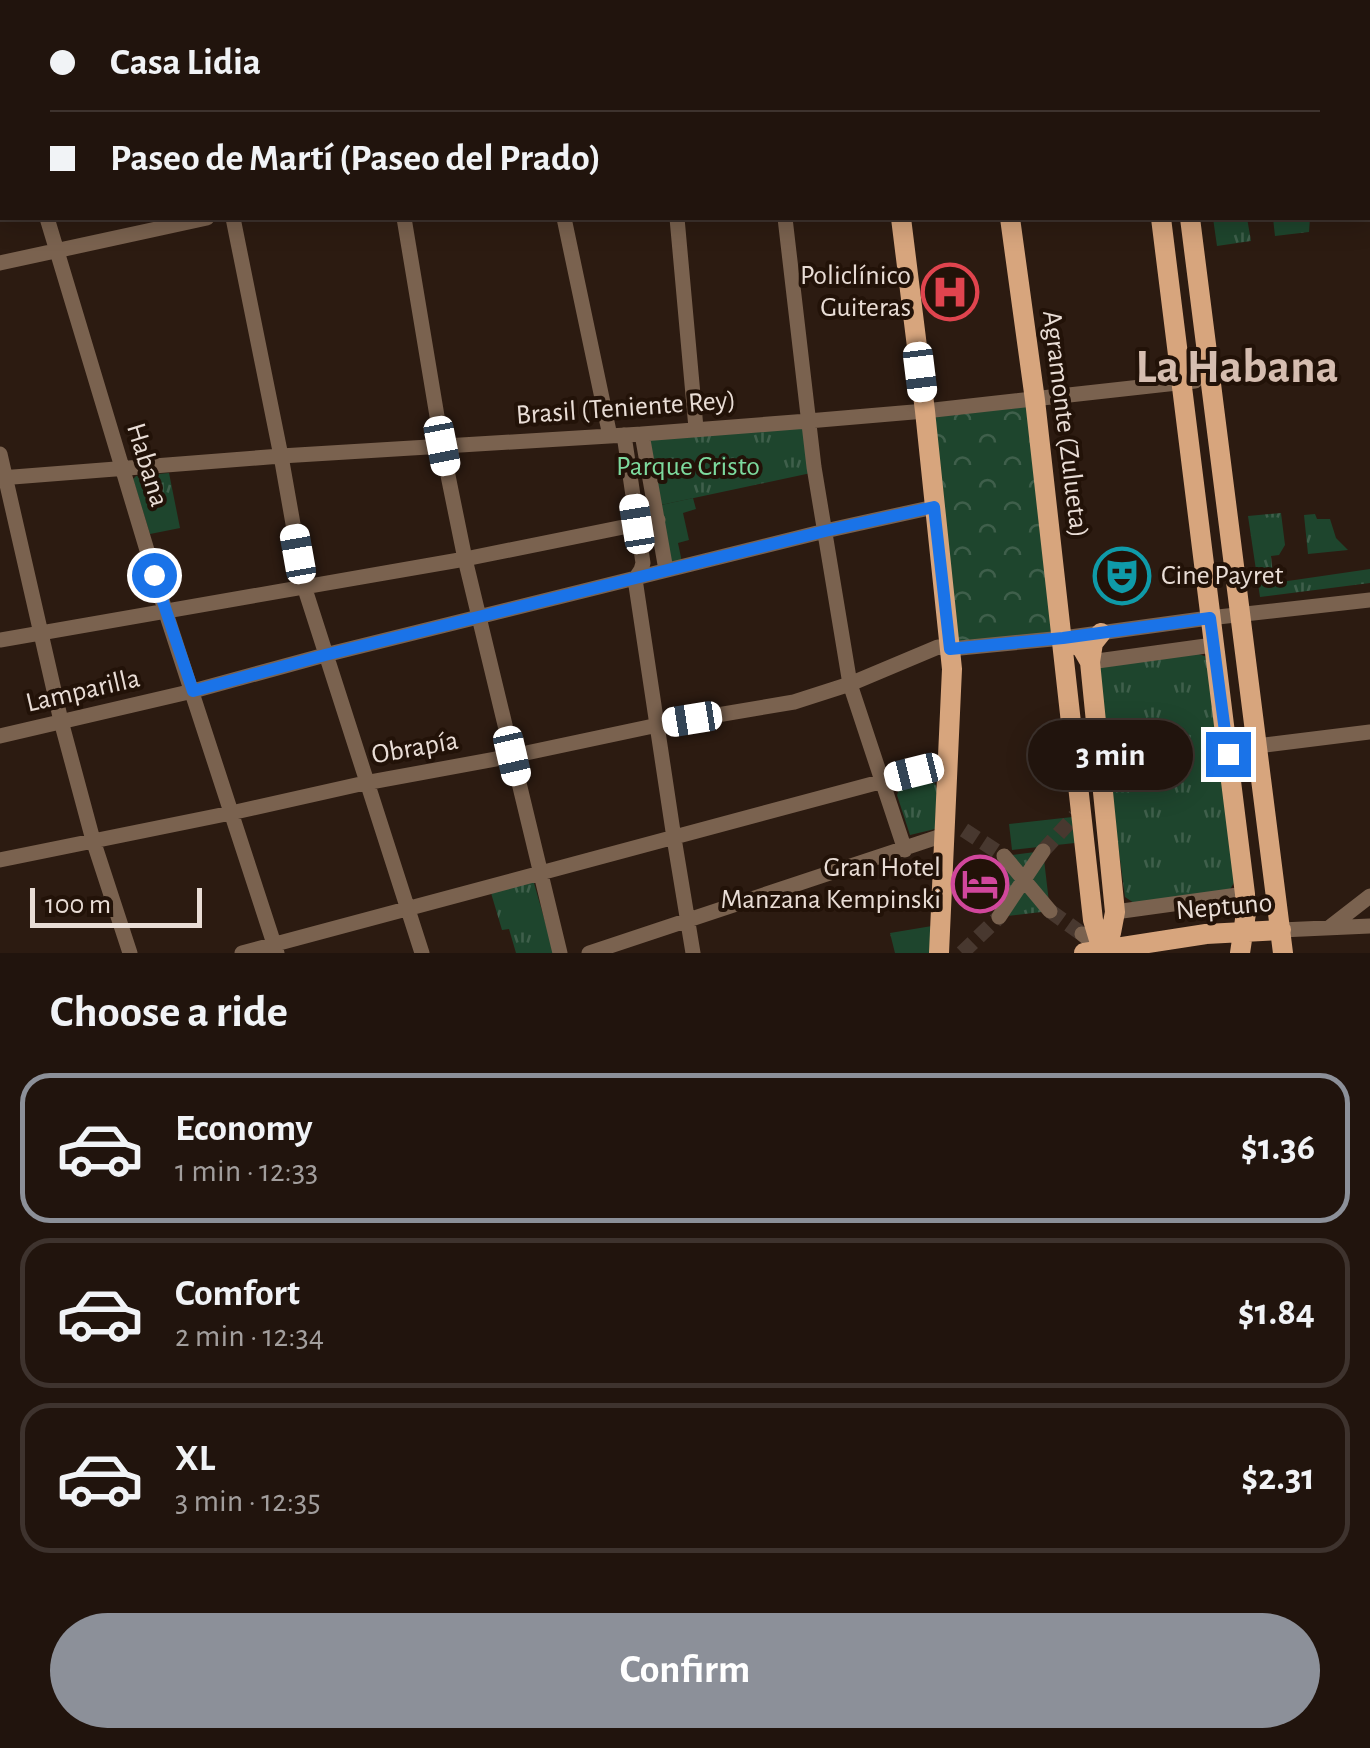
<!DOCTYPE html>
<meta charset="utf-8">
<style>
:root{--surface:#21140d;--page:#291d16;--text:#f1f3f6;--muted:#a29e9d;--line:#3e332e;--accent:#8c9099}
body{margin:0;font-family:"Alegreya Sans",sans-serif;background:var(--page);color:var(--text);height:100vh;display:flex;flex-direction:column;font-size:38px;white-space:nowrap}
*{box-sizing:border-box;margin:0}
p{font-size:32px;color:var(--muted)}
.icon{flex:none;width:55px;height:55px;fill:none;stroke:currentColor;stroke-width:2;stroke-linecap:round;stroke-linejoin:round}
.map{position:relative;height:953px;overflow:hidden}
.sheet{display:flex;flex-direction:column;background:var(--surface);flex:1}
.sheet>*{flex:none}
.banner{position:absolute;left:0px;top:0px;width:1370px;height:220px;box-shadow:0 5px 25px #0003,0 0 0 2px var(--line);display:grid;align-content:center;height:220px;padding:0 50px;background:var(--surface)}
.scale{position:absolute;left:30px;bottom:25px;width:172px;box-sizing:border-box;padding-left:10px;border:5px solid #e9ddd6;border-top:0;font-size:28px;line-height:35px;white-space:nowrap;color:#e9ddd6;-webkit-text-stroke:8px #221208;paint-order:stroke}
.end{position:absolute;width:45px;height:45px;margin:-22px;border:12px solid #1a73e8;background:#fff;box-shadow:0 0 0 5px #fff}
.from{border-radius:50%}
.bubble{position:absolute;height:70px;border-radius:35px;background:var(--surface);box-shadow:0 5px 25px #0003,0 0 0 2px var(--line);font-size:32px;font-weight:700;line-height:70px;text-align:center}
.car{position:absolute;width:30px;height:60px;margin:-30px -15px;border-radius:12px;box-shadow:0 0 8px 2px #0007;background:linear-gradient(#fff 24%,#345 0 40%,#fff 0 76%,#345 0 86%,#fff 0)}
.banner b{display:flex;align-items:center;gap:35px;height:95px;font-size:38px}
.banner b+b{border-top:2px solid var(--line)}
.banner i{width:25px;height:25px;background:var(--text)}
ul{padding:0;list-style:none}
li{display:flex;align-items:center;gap:30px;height:150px;margin:0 20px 15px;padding:0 30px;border:5px solid var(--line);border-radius:30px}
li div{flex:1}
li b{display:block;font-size:38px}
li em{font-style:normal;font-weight:700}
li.on{border-color:var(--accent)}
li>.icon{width:90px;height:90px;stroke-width:1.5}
h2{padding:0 50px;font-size:45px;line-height:120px}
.button{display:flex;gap:20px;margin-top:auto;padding:20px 50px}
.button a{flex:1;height:115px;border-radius:60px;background:var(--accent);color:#fff;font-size:40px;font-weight:700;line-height:115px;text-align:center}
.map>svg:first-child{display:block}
.grass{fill:url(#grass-tufts)}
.forest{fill:url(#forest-crowns)}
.garden{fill:#1e452d}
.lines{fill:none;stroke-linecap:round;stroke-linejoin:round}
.minor-tunnel{stroke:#48382f;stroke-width:15;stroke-dasharray:15 8;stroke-linecap:butt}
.minor{stroke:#7a624f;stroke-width:15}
.major{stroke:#d7a57d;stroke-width:20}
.route{stroke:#1a73e8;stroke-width:12}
.labels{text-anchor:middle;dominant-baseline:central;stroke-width:8;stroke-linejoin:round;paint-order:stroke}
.poi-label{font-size:28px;fill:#e9ddd6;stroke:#221208;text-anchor:end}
.street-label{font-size:28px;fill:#e9ddd6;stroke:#221208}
.park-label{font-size:28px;fill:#7dda9e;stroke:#221208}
.town-label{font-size:48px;font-weight:bold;fill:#d5bdb0;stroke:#221208}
</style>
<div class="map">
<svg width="1370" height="953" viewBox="0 0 1370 953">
<defs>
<pattern id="grass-tufts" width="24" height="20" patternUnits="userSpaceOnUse" patternTransform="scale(2.5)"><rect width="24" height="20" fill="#1e452d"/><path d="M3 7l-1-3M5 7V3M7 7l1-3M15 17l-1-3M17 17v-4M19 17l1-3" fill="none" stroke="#3f5f4b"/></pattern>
<pattern id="forest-crowns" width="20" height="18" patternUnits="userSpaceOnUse" patternTransform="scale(2.5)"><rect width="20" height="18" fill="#1e452d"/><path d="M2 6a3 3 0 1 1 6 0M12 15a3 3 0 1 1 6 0" fill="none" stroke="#3f5f4b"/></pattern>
</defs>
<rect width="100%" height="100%" fill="#2c1b11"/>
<path class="grass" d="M 1200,0 L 1370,0 L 1370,71 L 1368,71 L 1368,2 L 1200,2 Z
M 1213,218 L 1247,218 L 1251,241 L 1217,246 Z
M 1273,218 L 1310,218 L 1309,232 L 1275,236 Z
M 804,424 L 811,473 L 661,505 L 650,439 Z
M 169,473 L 180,528 L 150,534 L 133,479 L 136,476 Z
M 1281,513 L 1285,545 L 1279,555 L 1271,556 L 1273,576 L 1280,576 L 1281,582 L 1370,569 L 1370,583 L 1260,597 L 1248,516 Z
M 1315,514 L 1317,519 L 1330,519 L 1336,538 L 1348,550 L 1308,554 L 1304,515 Z
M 1196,653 L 1207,657 L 1235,881 L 1229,891 L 1134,903 L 1125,897 L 1095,671 L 1104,663 Z
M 935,783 L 937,789 L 935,829 L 910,835 L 897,795 L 900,787 Z
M 1043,851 L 1050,911 L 999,917 L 1004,856 Z
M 532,882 L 534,883 L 554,953 L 516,953 L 509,929 L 502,930 L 491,893 Z
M 932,926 L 930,953 L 895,953 L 890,933 Z"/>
<path class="forest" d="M 1031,406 L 1058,632 L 954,642 L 929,415 Z"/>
<path class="garden" d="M 693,498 L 696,509 L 683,513 L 689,540 L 678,543 L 682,562 L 671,565 L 661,505 Z
M 1072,817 L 1075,843 L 1012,850 L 1009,824 Z"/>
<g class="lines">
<path class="minor-tunnel" d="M 964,830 L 1004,856
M 1043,851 L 1075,816
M 1050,911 L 1082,934
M 962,953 L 999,917"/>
<path class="minor" d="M 192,0 L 193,2
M 364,0 L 365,2
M 517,0 L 517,2
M 395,2 L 405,0
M 0,44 L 2,56
M 0,108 L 2,107
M 47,218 L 165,610 L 277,953
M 233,218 L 281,456 L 304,586 L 422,953
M 404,218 L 442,446 L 465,559 L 560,953
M 564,218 L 610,436
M 677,218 L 696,428
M 785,218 L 814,467 L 850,684 L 905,850
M 0,263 L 207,218
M 642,434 L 666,570
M 624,435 L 643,563 L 641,570 L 635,579 L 674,838 L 693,953
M 0,454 L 61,721 L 93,840 L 130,953
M 0,478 L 281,456 L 642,434 L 808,421 L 925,411 L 1195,381
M 0,640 L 465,559 L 658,520
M 1090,662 L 1213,645
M 0,736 L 193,691 L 325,655 L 825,531 L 934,507
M 1257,746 L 1370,732
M 1004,856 L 1050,911
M 0,860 L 231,813 L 365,783 L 512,756 L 658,725 L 794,702 L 850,684 L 938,647 L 950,649 L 1063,638 L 1209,618 L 1370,600
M 1115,912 L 1245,894
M 999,917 L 1043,851
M 1330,927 L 1370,896
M 1281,930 L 1370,926
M 1082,934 L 1102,950
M 242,953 L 947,764
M 589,953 L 944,835"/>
<path class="major" d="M 785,0 L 787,2
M 947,0 L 949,2
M 1112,0 L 1113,2
M 812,2 L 818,0
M 1188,2 L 1188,0
M 1368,80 L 1370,80
M 901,218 L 925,411 L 952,669 L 939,953
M 1010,218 L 1035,400 L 1093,920 L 1102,950
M 1161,218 L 1245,894 L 1246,913 L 1240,953
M 1190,218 L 1283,953
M 1063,638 L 1082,648 L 1090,662 L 1115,912 L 1111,933 L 1101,953
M 1090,662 L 1093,643 L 1101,633
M 1084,953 L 1206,934 L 1281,930"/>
</g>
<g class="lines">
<path class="route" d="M 154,575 L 193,691 L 325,655 L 825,531 L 934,507 L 950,649 L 1063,638 L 1210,618 L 1228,754"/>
</g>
<defs>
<g id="hospital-ring" transform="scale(2.875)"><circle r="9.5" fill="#221208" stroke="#e0444e" stroke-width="1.5"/><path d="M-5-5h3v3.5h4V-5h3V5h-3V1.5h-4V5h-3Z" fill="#e0444e"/></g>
<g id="theatre-ring" transform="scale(2.875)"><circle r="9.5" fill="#221208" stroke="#0f9aa8" stroke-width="1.5"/><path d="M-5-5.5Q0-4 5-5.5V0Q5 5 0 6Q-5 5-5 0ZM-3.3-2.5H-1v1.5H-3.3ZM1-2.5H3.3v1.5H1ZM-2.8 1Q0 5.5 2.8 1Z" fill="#0f9aa8"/></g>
<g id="hotel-ring" transform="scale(2.875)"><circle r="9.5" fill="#221208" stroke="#d1479c" stroke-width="1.5"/><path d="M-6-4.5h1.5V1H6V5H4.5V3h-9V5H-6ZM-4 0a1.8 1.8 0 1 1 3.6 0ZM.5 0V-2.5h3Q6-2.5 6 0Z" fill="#d1479c"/></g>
</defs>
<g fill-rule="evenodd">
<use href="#hospital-ring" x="950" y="292"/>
<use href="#theatre-ring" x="1122" y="576"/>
<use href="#hotel-ring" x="980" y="884"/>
</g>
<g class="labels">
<g class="poi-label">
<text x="911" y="276">Policlínico<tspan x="911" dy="32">Guiteras</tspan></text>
<text x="1161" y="576" text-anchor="start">Cine Payret</text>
<text x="941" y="868">Gran Hotel<tspan x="941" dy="32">Manzana Kempinski</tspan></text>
</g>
<g class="street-label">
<text transform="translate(626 408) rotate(-4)">Brasil (Teniente Rey)</text>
<text transform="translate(1065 424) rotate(83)">Agramonte (Zulueta)</text>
<text transform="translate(147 465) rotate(73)">Habana</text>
<text transform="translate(83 691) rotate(-13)">Lamparilla</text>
<text transform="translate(415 748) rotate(-10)">Obrapía</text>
<text transform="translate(1224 907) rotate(-5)">Neptuno</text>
</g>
<g class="park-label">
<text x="688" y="467">Parque Cristo</text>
</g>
<g class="town-label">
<text x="1237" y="368">La Habana</text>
</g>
</g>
</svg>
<div class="scale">100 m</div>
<i class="end from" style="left:154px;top:575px"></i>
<i class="end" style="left:1228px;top:754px"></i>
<div class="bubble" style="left:1028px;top:720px;width:165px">3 min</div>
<i class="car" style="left:920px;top:372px;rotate:173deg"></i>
<i class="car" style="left:442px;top:446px;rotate:169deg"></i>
<i class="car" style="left:637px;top:524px;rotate:351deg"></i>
<i class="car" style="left:298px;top:554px;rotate:350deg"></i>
<i class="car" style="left:692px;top:719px;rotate:261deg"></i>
<i class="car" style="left:512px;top:756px;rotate:167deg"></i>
<i class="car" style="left:914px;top:772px;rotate:256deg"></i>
<div class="banner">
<b><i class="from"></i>Casa Lidia</b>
<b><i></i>Paseo de Martí (Paseo del Prado)</b>
</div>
</div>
<section class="sheet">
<h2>Choose a ride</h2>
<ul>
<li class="on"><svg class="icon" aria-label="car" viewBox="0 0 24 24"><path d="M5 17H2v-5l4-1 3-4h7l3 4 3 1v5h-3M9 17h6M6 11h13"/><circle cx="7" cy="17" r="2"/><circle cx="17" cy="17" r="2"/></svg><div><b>Economy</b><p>1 min · 12:33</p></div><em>$1.36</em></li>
<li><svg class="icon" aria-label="car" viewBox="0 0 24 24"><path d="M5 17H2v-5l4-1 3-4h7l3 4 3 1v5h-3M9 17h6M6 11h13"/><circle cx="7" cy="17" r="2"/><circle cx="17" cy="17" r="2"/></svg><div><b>Comfort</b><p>2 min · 12:34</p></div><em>$1.84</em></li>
<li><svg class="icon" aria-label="car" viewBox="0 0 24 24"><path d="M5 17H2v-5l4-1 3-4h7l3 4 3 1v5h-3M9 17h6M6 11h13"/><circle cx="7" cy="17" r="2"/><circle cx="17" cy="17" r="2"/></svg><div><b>XL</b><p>3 min · 12:35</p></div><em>$2.31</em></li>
</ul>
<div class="button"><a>Confirm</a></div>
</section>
